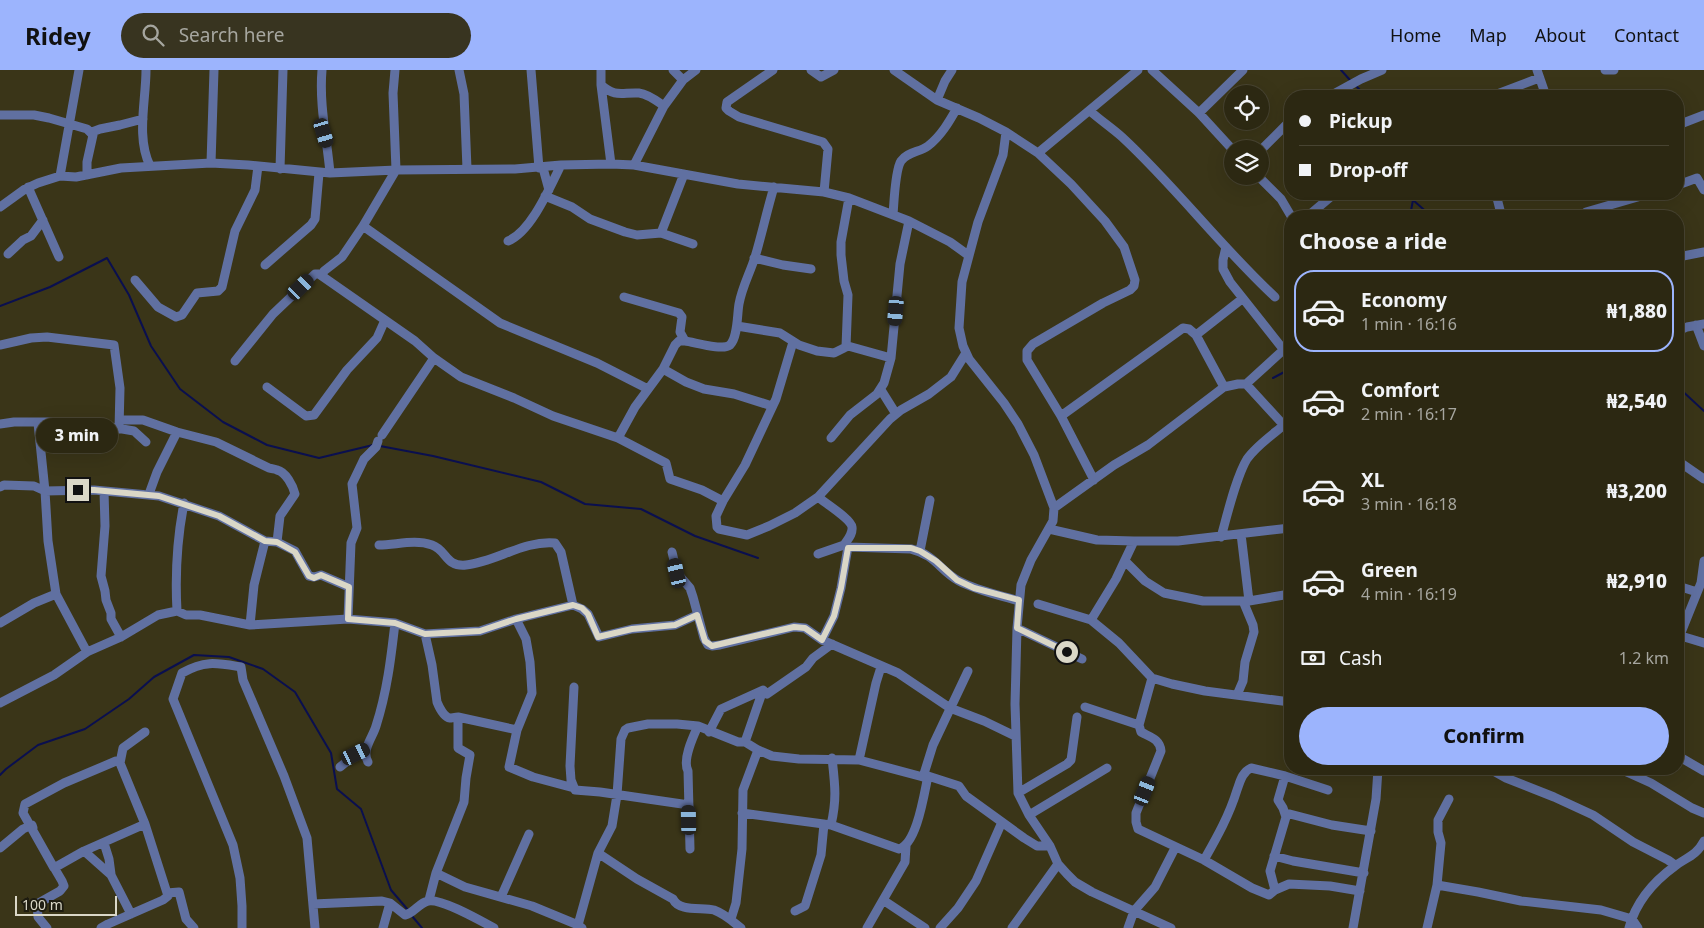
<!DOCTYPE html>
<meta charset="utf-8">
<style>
:root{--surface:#2c2812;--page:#383420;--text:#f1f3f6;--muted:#a6a69f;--line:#484432;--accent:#9cb4fd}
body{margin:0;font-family:"Noto Sans",sans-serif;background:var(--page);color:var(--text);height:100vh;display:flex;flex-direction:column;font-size:19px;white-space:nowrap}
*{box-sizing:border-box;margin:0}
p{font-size:16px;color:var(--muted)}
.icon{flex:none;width:28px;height:28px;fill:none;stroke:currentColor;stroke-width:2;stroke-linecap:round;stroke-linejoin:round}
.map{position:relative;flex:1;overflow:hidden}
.side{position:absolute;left:1284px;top:140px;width:400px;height:565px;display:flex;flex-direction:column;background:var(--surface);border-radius:20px;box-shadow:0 5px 20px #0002,0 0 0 1px var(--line)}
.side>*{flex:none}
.banner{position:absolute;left:1284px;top:20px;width:400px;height:110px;border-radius:20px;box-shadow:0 5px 20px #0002,0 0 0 1px var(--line);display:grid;align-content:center;height:110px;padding:0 15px;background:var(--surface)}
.tools{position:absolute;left:1224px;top:15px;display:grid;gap:10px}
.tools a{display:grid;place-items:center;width:45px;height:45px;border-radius:50%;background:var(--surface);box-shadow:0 5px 20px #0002,0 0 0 1px var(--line);font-size:25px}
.scale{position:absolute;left:15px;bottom:12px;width:102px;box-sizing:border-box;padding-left:5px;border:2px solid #dad7c7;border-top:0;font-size:14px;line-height:18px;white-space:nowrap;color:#dad7c7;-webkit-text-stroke:4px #1e1c10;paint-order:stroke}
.end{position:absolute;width:22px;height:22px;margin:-11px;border:6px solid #dad7c7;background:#111;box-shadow:0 0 0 2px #111}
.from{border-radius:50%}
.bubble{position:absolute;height:35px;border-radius:18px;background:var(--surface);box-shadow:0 5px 20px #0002,0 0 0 1px var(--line);font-size:16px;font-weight:800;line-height:35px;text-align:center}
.car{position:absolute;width:15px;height:30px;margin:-15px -8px;border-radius:6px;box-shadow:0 0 4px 1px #0007;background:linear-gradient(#222 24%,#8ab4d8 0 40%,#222 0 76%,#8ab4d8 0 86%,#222 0)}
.banner b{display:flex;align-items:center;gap:18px;height:48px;font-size:19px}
.banner b+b{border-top:1px solid var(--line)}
.banner i{width:12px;height:12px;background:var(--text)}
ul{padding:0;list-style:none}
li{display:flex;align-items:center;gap:15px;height:82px;margin:0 10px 8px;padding:0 5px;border:2px solid transparent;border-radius:20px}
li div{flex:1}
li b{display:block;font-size:19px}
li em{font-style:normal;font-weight:800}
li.current{border-color:var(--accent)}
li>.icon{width:45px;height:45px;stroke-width:1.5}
h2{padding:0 15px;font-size:22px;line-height:60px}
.pay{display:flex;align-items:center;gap:12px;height:55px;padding:0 15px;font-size:19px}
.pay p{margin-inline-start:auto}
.button{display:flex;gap:10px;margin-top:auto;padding:10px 15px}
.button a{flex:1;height:58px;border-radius:30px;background:var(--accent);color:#111;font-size:20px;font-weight:800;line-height:58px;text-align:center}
header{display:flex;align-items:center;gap:30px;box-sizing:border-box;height:70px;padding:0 25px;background:var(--accent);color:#111}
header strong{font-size:24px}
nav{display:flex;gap:28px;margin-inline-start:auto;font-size:18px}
.search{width:350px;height:45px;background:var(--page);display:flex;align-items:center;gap:12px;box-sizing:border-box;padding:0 18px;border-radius:28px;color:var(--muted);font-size:19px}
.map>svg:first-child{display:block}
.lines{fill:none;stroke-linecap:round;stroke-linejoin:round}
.stream{stroke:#0a0f4f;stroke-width:2}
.minor{stroke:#6070a1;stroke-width:9}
.route{stroke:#dad7c7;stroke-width:6}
</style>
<header>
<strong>Ridey</strong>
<div class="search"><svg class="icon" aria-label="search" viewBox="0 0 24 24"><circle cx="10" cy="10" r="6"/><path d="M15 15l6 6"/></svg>Search here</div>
<nav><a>Home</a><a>Map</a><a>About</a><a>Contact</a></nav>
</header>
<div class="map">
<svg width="1704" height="858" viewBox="0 0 1704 858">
<rect width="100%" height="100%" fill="#3a3518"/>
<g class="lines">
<path class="stream" d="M 1341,0 L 1350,10
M 1355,15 L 1366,26
M 1409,124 L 1413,130 L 1410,146
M 1413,130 L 1431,146
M 0,236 L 50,217 L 107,188 L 129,225 L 151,276 L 180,319 L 223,352 L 267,375 L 319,388 L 373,375
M 1273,308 L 1290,299
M 1678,317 L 1704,341
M 380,376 L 433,386 L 541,412 L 585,434 L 641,439 L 695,466 L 758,488
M 0,705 L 6,699 L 38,675 L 85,659 L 129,629 L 154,607 L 194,585 L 229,587 L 263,599 L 295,622 L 331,683 L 337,719 L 361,739 L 391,820 L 408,840
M 412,846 L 422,858"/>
<path class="minor" d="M 146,0 C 146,31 136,67 150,96
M 322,0 C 319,35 327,69 330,103
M 459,0 L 464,24 L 467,99
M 531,0 L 539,98
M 601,0 L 601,15 L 611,94
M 673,0 L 683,10
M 773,0 L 727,32 L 726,38 L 729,41 L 739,47 L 823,72 L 828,79 L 824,122
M 811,0 L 821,7 L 834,0
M 894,0 L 937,30 L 979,48 L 1006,62 L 1038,83 L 1071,114 L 1105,151 L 1124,177 L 1135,210 L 1134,216 L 1130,220 L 1103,233 L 1033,274 L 1027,281 L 1027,290 L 1061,346 L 1094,410
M 1152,0 L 1199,43 L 1232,79
M 1537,0 L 1546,26
M 1605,0 L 1614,0
M 601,15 C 616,28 622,22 639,23 C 648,24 657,31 664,36
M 1330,26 L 1361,9 L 1382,0
M 1492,26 L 1539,8
M 937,30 L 945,11 L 952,0
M 1090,41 C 1100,50 1112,58 1122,67 C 1176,117 1221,177 1275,227
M 1199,43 L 1243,0
M 0,45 L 34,45 L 49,48 L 87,59 L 93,65 L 87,92 L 87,105
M 1678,55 L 1704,45
M 92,62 L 100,59 L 120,55 L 143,49
M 1006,62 L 1003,85 L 978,152 L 962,212 L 959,258 L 963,276 L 969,289 L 1004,333 L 1018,354 L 1034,385 L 1054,438 L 1053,451 L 1031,490 L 1021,515 L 1017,558 L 1015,634 L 1018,723 L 1029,745 L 1050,776 L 1058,794 L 1067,804 L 1075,812 L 1092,822 L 1171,858
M 1260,81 L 1290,51
M 1038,83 L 1138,0
M 211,93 L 214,0
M 634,95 L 664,36 L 683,10 L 696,0
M 543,98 L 549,120
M 280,99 L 283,0
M 60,106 L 79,0
M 1258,106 L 1281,129 L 1291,146
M 1678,115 L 1697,108 L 1704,120
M 28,117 L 59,187
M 1496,124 L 1500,140
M 545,126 L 572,137 L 590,149 L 625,162 L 637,165 L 661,163 L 693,174
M 0,137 L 25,119 L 38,113 L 60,106 L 76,107 L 121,98 L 211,93 L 248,95 L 330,103 L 396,100 L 515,99 L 561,95 L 611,94 L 634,95 L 738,114 L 824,122 L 849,128 L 909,151 L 950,172 L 968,185
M 1586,142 L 1648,124
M 893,145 C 894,133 895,100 901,91 C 907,82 920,82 928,76 C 941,66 949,52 957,38
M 1308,146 L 1334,124
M 363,156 L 500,253 L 597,293 L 648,319
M 661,163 L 684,104
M 508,171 C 531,162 550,117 561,95
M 1226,177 L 1223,190 L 1223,199 L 1230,212 L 1283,279
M 8,184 L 23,170 L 31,166 L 43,150
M 1678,187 L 1704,182
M 754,188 L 783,195 L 811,199
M 265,195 L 311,155 L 315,149 L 319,103
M 323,205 L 324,201 L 342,187 L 363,156 L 396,100 L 393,23 L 395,0
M 135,210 L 158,237 L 176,247 L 182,245 L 197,223 L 218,221 L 222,217 L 235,161 L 255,120 L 258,96
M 624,227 L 679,243 L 682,247 L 680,262 L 685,271
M 1696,255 L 1704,276
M 737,256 L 780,263 L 799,275 L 817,281 L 834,283 L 848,276 L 891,288
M 1678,261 L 1687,257 L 1704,254
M 1196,265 L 1242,229
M 793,272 L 776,329 L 745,395 L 723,431 L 716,446 L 717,457 L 719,459 L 747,465 L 769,456 L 795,443 L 818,427 L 890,349 L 901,340 L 929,324 L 951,307 L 966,283
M 0,275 L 31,268 L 47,267 L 114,275 L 120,318 L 119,359
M 846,277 L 848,225 L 844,211 L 841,185 L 841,172 L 849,128
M 235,291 L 273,244 L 315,204 L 319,204 L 415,271 L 434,288 L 461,307 L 514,328 L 553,346 L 618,368 L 666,393 L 670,409 L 702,420 L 723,431
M 663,299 L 686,312 L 704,319 L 734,324 L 772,336
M 1246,314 L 1290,274
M 267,317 L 306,346 L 314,345 L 347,300 L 377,268 L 385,250
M 881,320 L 896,344
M 1061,346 L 1183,258 L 1189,259 L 1196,265 L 1224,317
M 120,350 L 143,350 L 177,362 L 216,372 L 269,398 C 272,399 275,399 277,400 C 286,402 293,416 295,424 L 280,446 L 277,472
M 38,353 L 45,421 L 48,471 L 56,524 L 87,582
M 0,354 L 14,352 L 81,352 L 134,361 L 146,372
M 382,365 L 434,288
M 618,368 L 635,337 L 663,299 L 675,275 L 679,271 L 685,271 C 694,272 723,281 730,275 C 738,267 737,245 739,234 C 742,217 750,203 755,187 C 762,164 767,140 774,117
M 831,368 L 850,345 L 877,324 L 884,313 L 891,288 L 900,194 L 909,151
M 1678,391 L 1704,409
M 0,417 L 4,415 L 34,416 L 45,421 L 94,420 L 159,426 L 219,446 L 265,471 L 277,472 L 295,481 L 309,506 L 314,507 L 321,505 L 349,517
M 104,421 L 105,456 L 101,506 L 105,521 L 106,530 L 111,543 L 111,549 L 121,567
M 149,424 L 157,402 L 177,362
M 818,427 C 825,433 851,449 852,457 C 853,464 848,469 844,475 L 848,477 L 841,518 L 834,546 L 822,570
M 1054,438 L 1114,395 L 1148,375 L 1224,317 L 1238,314 L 1246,314 L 1290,362
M 1049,459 L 1097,470 L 1134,471 L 1178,471 L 1290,458
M 1241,464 L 1249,531
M 1221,467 C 1227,446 1236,407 1247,389 C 1256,376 1272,365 1284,355
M 1134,471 L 1116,509 L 1091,550 L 1119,573 L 1152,608 L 1172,614 L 1205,621 L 1290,632
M 379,475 C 396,475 415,469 432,475 C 447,480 445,497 466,495 C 496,492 524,470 555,473 L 561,482 L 573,535
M 848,477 L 911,479 C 936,485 940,501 959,511 C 978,521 999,525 1019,531
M 920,481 L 930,430
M 672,482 L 677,503 L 690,518 L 693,527 L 704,568 L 708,575 L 712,576 L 720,575 L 794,557 L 805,558 L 822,570 L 898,603 L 950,638 L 984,651 L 1015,666
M 818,484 L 844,475
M 1125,491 L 1145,511 L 1164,523 L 1203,531 L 1249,531 L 1290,524
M 1678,516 L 1697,522
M 1038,534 L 1091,550
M 177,541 C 175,505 177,469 184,433
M 348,549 L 351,473 L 357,458 L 352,414 L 364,389 L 376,377 L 378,371
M 516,549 L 526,569 L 530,592 L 532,623 L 517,660 L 509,697 L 533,707 L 574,718
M 0,553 L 34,533 L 56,524
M 250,555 L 254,515 L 265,471
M 1017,558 L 1082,589
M 425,564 L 432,595 L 437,632 C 439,637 444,647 450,648 C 452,648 455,647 458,647 L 517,660
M 1681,566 L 1704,573
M 1678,577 L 1680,565 L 1701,513 L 1704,491
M 1152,608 L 1139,655 L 1141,662 C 1150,667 1160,669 1161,681 L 1136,743 L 1136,752 L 1138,759 L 1204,790 L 1252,818 L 1269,825 L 1275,820 L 1289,814 L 1330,816 L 1360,821
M 574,617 L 570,696 L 571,710 L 575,720 L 600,722 L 689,735
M 1237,625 L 1243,611 L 1245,592 L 1254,562 L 1253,555 L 1243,531
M 0,633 L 54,605 L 87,582 L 121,567 L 158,545 L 177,541 L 186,545 L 200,545 L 250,555 L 348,549 L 384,552 L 395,553 L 425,564 L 480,561 L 516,549 L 573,535 L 582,539 L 588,544 L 599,567 L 632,559 L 675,555 L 697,545
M 1085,637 L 1139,655
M 709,662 L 721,639 L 763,620
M 745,672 L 763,620 L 767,624 L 806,597 L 813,588 L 832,574
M 1678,686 L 1704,701
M 859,690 L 876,613 L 881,597
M 368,692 C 361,680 373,667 376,656 C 387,622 391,588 395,553
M 120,693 L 116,691 L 64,713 L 25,734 L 23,743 L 54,798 L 84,781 L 145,754
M 340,697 L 356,684 L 366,679
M 1490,699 L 1506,708 L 1554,727 L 1593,745 L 1633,772 L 1668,790 L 1675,795
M 1620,699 L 1651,713 L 1692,738 L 1704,743
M 923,707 L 933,675 L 968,601
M 1018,723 L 1067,694 L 1071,690 L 1077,647
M 742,743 L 831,755 L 899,779 C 917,774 924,724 928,706
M 1286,743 L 1332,755 L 1371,761
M 1029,745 L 1107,698
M 831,755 C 837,729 835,715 832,688
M 104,773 L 109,789 L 111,804
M 0,778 L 23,759 L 32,755 L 33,758
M 690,779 L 688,701 C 682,690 693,667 698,656
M 84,781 L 111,805 L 131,844
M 598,783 L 637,809 L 673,829 C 679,842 702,837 714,840 C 725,844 732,851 741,858
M 1274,786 L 1293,791 L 1364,803
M 1204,790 C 1217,767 1229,746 1237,720 C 1240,712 1242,702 1251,698 L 1285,706 L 1328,720
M 436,803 L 465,817 L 532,836 L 578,855 L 582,858
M 1437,815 L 1478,822 L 1521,831 L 1601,840 L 1632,849 L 1638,858
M 1275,820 L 1270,801 L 1286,747 L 1283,738 L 1278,730 L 1285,706
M 167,823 L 179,822 L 186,849 L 194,858
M 501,827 L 529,764
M 429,830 L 436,803 L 464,732 L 466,708 L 470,685 L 458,678 L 458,647
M 883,830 L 905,792 L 906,776
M 313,834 L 382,831 L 390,833 L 405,845 C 414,843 419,833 428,831 C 441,828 481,851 494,858
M 795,841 L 805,836 L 821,785 L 824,754
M 731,849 L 736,833 L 742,779 L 743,720 L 758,680
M 578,855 L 598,783 L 612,756 L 617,725 L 621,669 L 625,660 L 628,658 L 648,654 L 677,654 L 698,656 L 738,672 L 745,672 L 758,680 L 772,686 L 799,689 L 859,690 L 923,707 L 928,706 L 959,716 L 966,726 L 1024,768 L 1037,776 L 1050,776
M 47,858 L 38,847 L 37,834 L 60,821 L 64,816 L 62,811 L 52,794
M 101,858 L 108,854 L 163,830 L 168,826 L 145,754 L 120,693 L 123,678 L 145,662
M 242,858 L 242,836 L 240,808 L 233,775 L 173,629 L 182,603 C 205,590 217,593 241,597 L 243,610 L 284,706 L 307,768 L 315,858
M 383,858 L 390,833
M 867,858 L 883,830 L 925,858
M 940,858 L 958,838 L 976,811 L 1002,752
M 1012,858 L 1058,794
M 1128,858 L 1134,841 L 1155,817 L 1175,778
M 1353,858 L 1376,729 L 1378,699
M 1427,858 L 1437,815 L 1441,773 L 1438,762 L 1438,750 L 1449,729
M 1629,858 C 1636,831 1653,812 1675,796 C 1687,787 1696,786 1704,771"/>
</g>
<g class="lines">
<path class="route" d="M 78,420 L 94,420 L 159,426 L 219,446 L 265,471 L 277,472 L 295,482 L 309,506 L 314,508 L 321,505 L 349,517 L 348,549 L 395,553 L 425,564 L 480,561 L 516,549 L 573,535 L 582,538 L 588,544 L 598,567 L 632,559 L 675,555 L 697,545 L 705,571 L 712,576 L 794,557 L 805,558 L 822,570 L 834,546 L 841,518 L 848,478 L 911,478 L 920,481 L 936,491 L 957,510 L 974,518 L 1019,530 L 1017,558 L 1067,582"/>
</g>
</svg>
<div class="tools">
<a><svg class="icon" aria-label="locate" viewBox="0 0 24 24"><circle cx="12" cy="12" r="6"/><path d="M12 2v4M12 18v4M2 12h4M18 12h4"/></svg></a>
<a><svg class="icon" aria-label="layers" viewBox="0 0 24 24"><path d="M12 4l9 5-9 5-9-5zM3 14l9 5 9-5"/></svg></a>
</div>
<div class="scale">100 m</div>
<i class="end from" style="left:1067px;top:582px"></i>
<i class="end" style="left:78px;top:420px"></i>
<div class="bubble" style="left:36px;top:348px;width:82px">3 min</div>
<i class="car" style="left:324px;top:63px;rotate:163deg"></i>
<i class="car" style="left:301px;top:217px;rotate:46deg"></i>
<i class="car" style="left:896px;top:241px;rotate:185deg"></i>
<i class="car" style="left:677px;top:503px;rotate:347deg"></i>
<i class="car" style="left:356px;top:684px;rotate:64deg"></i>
<i class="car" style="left:1145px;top:721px;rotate:22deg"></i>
<i class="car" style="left:689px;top:750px;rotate:359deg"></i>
<div class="banner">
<b><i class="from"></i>Pickup</b>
<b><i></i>Drop-off</b>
</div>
<section class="side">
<h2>Choose a ride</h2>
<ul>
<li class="current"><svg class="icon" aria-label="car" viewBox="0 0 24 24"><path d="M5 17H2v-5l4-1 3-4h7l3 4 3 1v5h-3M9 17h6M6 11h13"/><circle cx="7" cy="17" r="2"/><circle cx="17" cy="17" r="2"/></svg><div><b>Economy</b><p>1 min · 16:16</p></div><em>₦1,880</em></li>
<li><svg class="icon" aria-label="car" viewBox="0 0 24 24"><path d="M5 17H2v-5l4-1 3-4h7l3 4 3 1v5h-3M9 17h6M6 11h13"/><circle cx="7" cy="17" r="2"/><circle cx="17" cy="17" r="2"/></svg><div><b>Comfort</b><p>2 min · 16:17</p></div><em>₦2,540</em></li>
<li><svg class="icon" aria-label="car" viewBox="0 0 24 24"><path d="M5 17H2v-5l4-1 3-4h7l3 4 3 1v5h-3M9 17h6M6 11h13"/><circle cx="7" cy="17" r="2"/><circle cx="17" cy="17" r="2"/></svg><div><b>XL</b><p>3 min · 16:18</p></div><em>₦3,200</em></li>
<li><svg class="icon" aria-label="car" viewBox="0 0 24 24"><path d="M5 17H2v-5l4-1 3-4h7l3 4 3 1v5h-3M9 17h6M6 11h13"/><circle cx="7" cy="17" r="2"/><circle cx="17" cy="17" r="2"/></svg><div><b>Green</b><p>4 min · 16:19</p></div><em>₦2,910</em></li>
</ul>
<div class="pay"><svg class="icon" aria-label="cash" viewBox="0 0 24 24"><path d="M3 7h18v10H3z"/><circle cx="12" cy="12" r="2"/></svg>Cash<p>1.2 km</p></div>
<div class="button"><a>Confirm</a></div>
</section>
</div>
